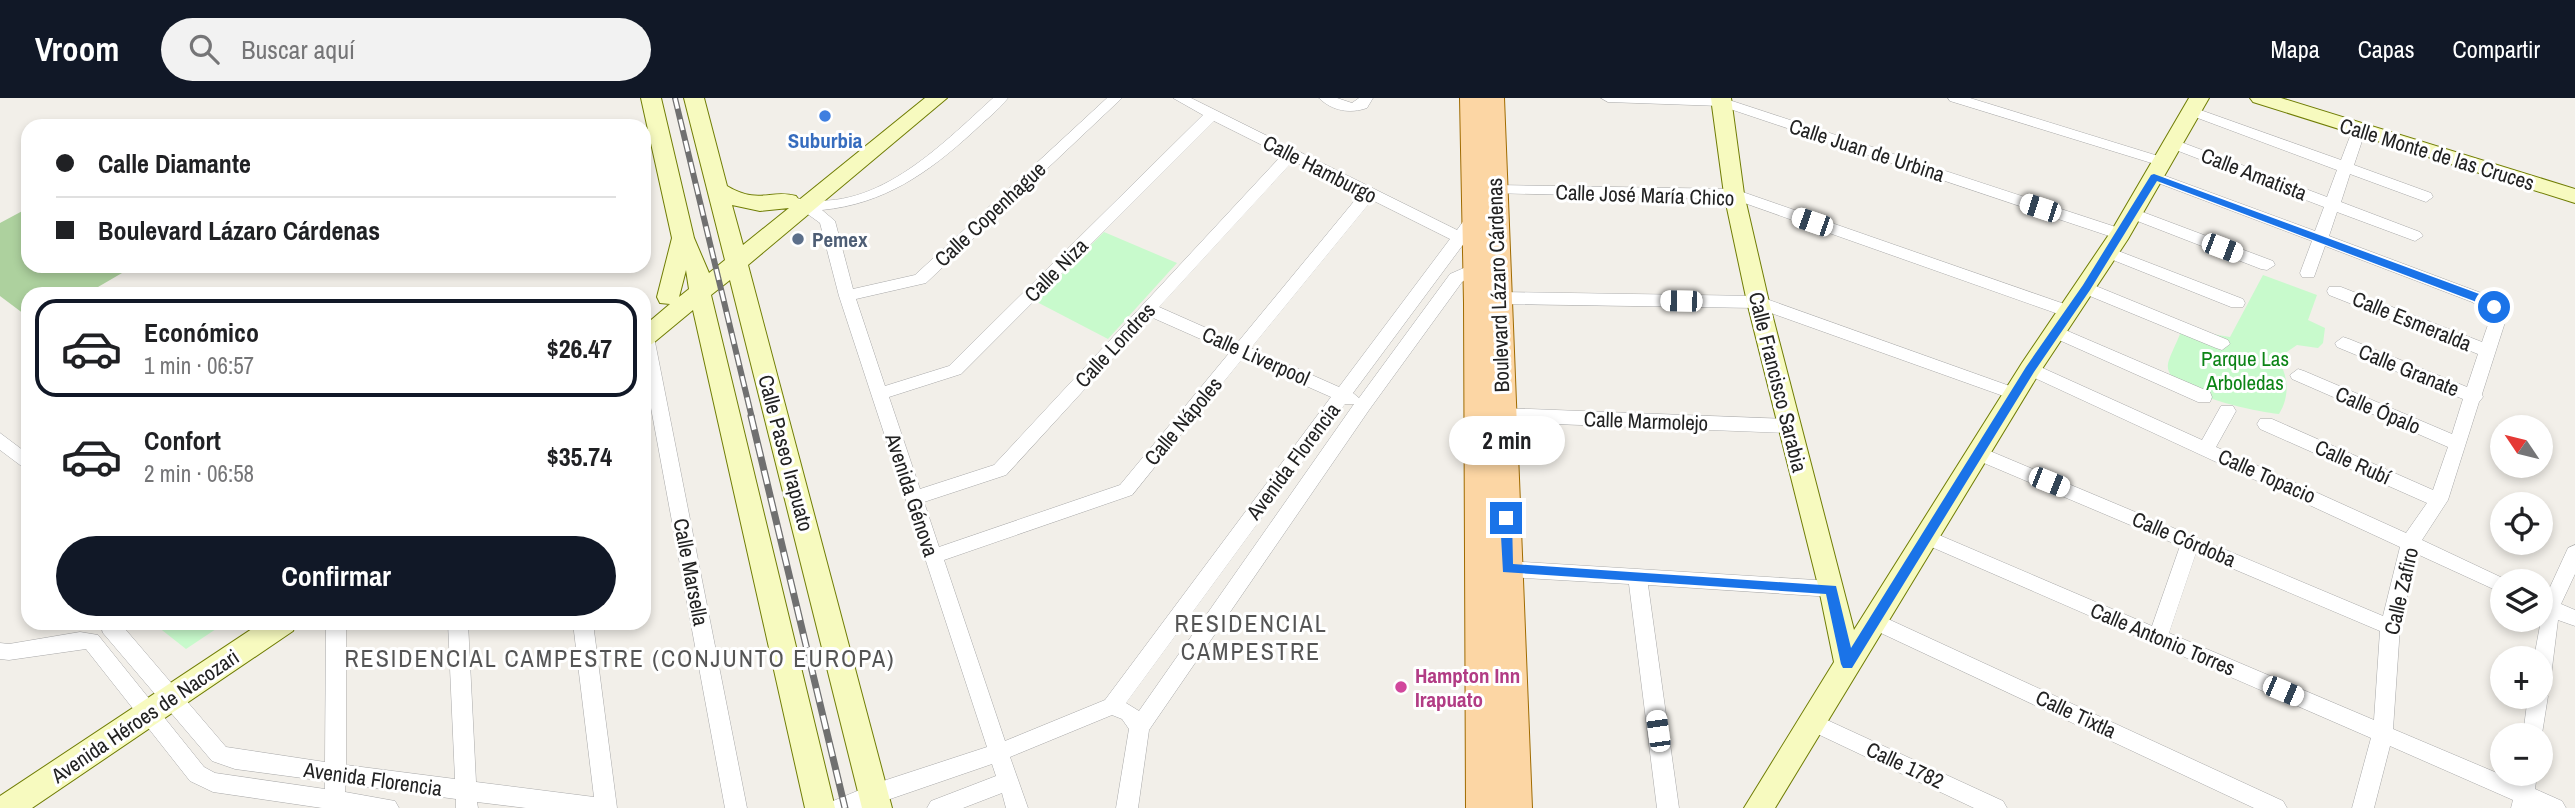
<!DOCTYPE html>
<html lang="es">
<meta charset="utf-8">
<style>
:root{--surface:#fff;--page:#f2f2f2;--text:#202124;--muted:#757577;--line:#e0e0e0;--accent:#111827}
body{margin:0;font-family:"Archivo Narrow",sans-serif;background:var(--page);color:var(--text);height:100vh;display:flex;flex-direction:column;font-size:26px;white-space:nowrap}
*{box-sizing:border-box;margin:0}
p{font-size:23px;color:var(--muted)}
.icon{flex:none;width:38px;height:38px;fill:none;stroke:currentColor;stroke-width:2;stroke-linecap:round;stroke-linejoin:round}
.map{position:relative;flex:1;overflow:hidden}
.sheet{position:absolute;left:21px;top:189px;width:630px;height:343px;display:flex;flex-direction:column;background:var(--surface);border-radius:21px;box-shadow:0 4px 10px #0003}
.sheet>*{flex:none}
.banner{position:absolute;left:21px;top:21px;width:630px;height:154px;border-radius:21px;box-shadow:0 4px 10px #0003;display:grid;align-content:center;height:154px;padding:0 35px;background:var(--surface)}
.needle{width:46px;rotate:305deg}
.controls{position:absolute;left:2490px;top:317px;display:grid;gap:14px}
.controls a{display:grid;place-items:center;width:63px;height:63px;border-radius:50%;background:var(--surface);box-shadow:0 4px 10px #0003;font-size:35px}
.end{position:absolute;width:32px;height:32px;margin:-16px;border:9px solid #1a73e8;background:#fff;box-shadow:0 0 0 4px #fff}
.from{border-radius:50%}
.bubble{position:absolute;height:49px;border-radius:24px;background:var(--surface);box-shadow:0 4px 10px #0003;font-size:23px;font-weight:800;line-height:49px;text-align:center}
.car{position:absolute;width:21px;height:42px;margin:-21px -10px;border-radius:9px;box-shadow:0 0 5px 2px #0007;background:linear-gradient(#fff 24%,#345 0 40%,#fff 0 76%,#345 0 86%,#fff 0)}
.banner b{display:flex;align-items:center;gap:24px;height:66px;font-size:26px}
.banner b+b{border-top:2px solid var(--line)}
.banner i{width:18px;height:18px;background:var(--text)}
ul{padding:12px 0 0;list-style:none}
li{display:flex;align-items:center;gap:21px;height:98px;margin:0 14px 10px;padding:0 21px;border:4px solid transparent;border-radius:21px}
li div{flex:1}
li b{display:block;font-size:26px}
li em{font-style:normal;font-weight:800}
li.selected{border-color:var(--accent)}
li>.icon{width:63px;height:63px;stroke-width:1.5}
.action{display:flex;gap:14px;margin-top:auto;padding:14px 35px}
.action a{flex:1;height:80px;border-radius:42px;background:var(--accent);color:#fff;font-size:28px;font-weight:800;line-height:80px;text-align:center}
header{display:flex;align-items:center;gap:42px;box-sizing:border-box;height:98px;padding:0 35px;background:var(--accent);color:#fff}
header strong{font-size:33px}
nav{display:flex;gap:38px;margin-inline-start:auto;font-size:24px}
.search{width:490px;height:63px;background:var(--page);display:flex;align-items:center;gap:18px;box-sizing:border-box;padding:0 24px;border-radius:38px;color:var(--muted);font-size:26px}
.map>svg:first-child{display:block}
.forest{fill:#add19e}
.park{fill:#c8facc}
.lines{fill:none;stroke-linecap:round;stroke-linejoin:round}
.street-casing{stroke:#a9a9a9;stroke-width:1}
.secondary-casing{stroke:#707d05;stroke-width:2}
.primary-casing{stroke:#a06b00;stroke-width:2}
.street{fill:#fff;fill-rule:evenodd}
.secondary{fill:#f7fabf;fill-rule:evenodd}
.primary{fill:#fcd6a4;fill-rule:evenodd}
.rail-far1-casing{stroke:#707070;stroke-width:6}
.rail-casing{stroke:#707070;stroke-width:7}
.rail-far1{stroke:#fff;stroke-width:3.5;stroke-dasharray:11;stroke-linecap:butt}
.rail{stroke:#fff;stroke-width:4.5;stroke-dasharray:14;stroke-linecap:butt}
.route{fill:#1a73e8}
.shop-dot{fill:#3f7fe0;stroke:#fff;stroke-width:2.5}
.service-dot{fill:#5c6f8a;stroke:#fff;stroke-width:2.5}
.hotel-dot{fill:#d1479c;stroke:#fff;stroke-width:2.5}
.labels{text-anchor:middle;dominant-baseline:central;stroke-width:6;stroke-linejoin:round;paint-order:stroke}
.shop-label{font-size:21px;font-weight:bold;fill:#366cbe;stroke:#fff}
.street-label{font-size:21px;fill:#222;stroke:#fff}
.service-label{font-size:21px;font-weight:bold;fill:#4e5e75;stroke:#fff;text-anchor:start}
.park-label{font-size:21px;fill:#0c8416;stroke:#fff}
.hotel-label{font-size:21px;font-weight:bold;fill:#b23c85;stroke:#fff;text-anchor:start}
.quarter-label{font-size:24px;letter-spacing:2px;fill:#555;stroke:#fff}
</style>
<header>
<strong>Vroom</strong>
<div class="search"><svg class="icon" aria-label="search" viewBox="0 0 24 24"><circle cx="10" cy="10" r="6"/><path d="M15 15l6 6"/></svg>Buscar aquí</div>
<nav><a>Mapa</a><a>Capas</a><a>Compartir</a></nav>
</header>
<div class="map">
<svg width="2575" height="710" viewBox="0 0 2575 710">
<rect width="100%" height="100%" fill="#f2efe9"/>
<path class="forest" d="M 28,110 L 28,168 L 134,168 L 86,196 L 28,196 L 28,219 L 0,198 L 0,125 Z"/>
<path class="park" d="M 1104,134 L 1177,165 L 1108,241 L 1035,203 Z
M 2263,177 L 2317,197 L 2308,222 L 2325,230 L 2323,245 L 2318,250 L 2297,247 L 2284,256 L 2280,265 C 2289,281 2289,300 2279,316 C 2258,314 2163,296 2168,266 C 2169,259 2179,240 2182,231 L 2230,239 Z
M 153,525 L 225,525 L 186,551 Z"/>
<g class="lines">
<g class="street-casing">
<path id="street" d="M 993,0 L 1008,0 C 998,13 984,23 973,34 C 928,75 884,106 822,112 L 835,123 L 853,191 L 915,177 L 1107,0 L 1122,0 L 926,185 L 856,201 L 885,288 L 949,268 L 1203,17 L 1173,0 L 1191,0 L 1457,132 L 1470,114 L 1480,114 L 1483,118 L 1465,144 L 1353,295 L 1359,300 L 1450,176 L 1466,169 L 1483,170 L 1485,174 L 1483,178 L 1469,179 L 1462,184 L 1369,312 L 1149,632 L 1138,710 L 1116,710 L 1129,631 L 1122,621 L 1112,617 L 1010,659 L 1028,710 L 1006,710 L 1002,695 L 963,710 L 927,710 L 931,703 L 996,678 L 992,666 L 864,710 L 829,710 L 833,703 L 874,686 L 987,649 L 839,198 L 820,125 L 802,112 L 787,108 L 785,104 L 792,99 C 872,120 940,48 993,0 ZM 1214,23 L 1282,57 L 994,367 L 920,391 L 889,299 L 961,276 ZM 1293,63 L 1360,96 L 1238,244 L 1159,209 ZM 1372,102 L 1450,141 L 1339,289 L 1251,250 ZM 1151,219 L 1230,254 L 1120,387 L 939,449 L 924,404 L 1006,377 ZM 1243,260 L 1331,299 L 1105,602 L 1005,643 L 944,462 L 1132,397 ZM 1345,306 L 1354,306 L 1139,613 L 1126,605 Z
M 1319,0 L 1337,0 L 1352,5 L 1359,0 L 1373,0 L 1367,10 C 1350,16 1332,13 1319,0 Z
M 1601,0 L 1723,0 L 2125,132 L 2128,136 L 2125,140 L 2115,140 L 1721,8 L 1608,4 Z
M 1948,0 L 1970,0 L 2168,61 L 2170,64 L 2163,69 L 2158,67 L 1950,3 Z
M 2192,9 L 2341,62 L 2354,28 L 2364,28 L 2366,31 L 2354,67 L 2431,95 L 2433,99 L 2426,104 L 2350,76 L 2341,104 L 2420,134 L 2423,138 L 2415,143 L 2337,114 L 2329,138 L 2484,196 L 2500,205 L 2507,218 L 2482,296 L 2483,299 L 2479,304 L 2448,402 L 2422,442 L 2509,483 L 2502,483 L 2502,495 L 2417,456 L 2400,529 L 2393,631 L 2516,683 L 2517,676 L 2537,676 L 2535,691 L 2562,703 L 2566,710 L 2511,710 L 2513,702 L 2390,648 L 2374,710 L 2352,710 L 2371,640 L 1920,444 L 1917,439 L 1920,434 L 1926,432 L 1932,434 L 2152,528 L 2180,448 L 1972,360 L 1969,355 L 1972,350 L 1978,348 L 2383,518 L 2400,449 L 2024,275 L 2022,271 L 2030,265 L 2036,267 L 2202,342 L 2221,308 L 2233,308 L 2236,313 L 2216,349 L 2406,435 L 2427,405 L 2260,331 L 2257,326 L 2260,321 L 2272,321 L 2433,392 L 2448,349 L 2292,281 L 2290,277 L 2298,271 L 2304,273 L 2452,336 L 2463,301 L 2337,249 L 2335,245 L 2343,239 L 2349,241 L 2467,289 L 2478,256 L 2329,197 L 2327,193 L 2329,189 L 2341,189 L 2482,244 L 2491,218 L 2488,213 L 2472,204 L 2325,148 L 2314,179 L 2302,179 L 2300,175 L 2312,143 L 2150,82 L 2148,79 L 2150,76 L 2160,76 L 2315,133 L 2324,109 L 2168,49 L 2166,46 L 2168,43 L 2178,43 L 2327,99 L 2337,72 L 2187,16 L 2187,10 ZM 2196,455 L 2380,533 L 2374,622 L 2169,535 Z
M 1495,87 L 1734,91 L 2076,210 L 2078,214 L 2076,218 L 2064,218 L 1733,101 L 1490,95 L 1488,92 Z
M 2132,110 L 2273,163 L 2275,167 L 2267,172 L 2261,171 L 2127,119 L 2124,115 Z
M 2108,149 L 2243,201 L 2245,205 L 2243,209 L 2231,209 L 2103,158 L 2100,154 Z
M 2086,184 L 2228,242 L 2230,246 L 2222,252 L 2216,250 L 2080,194 L 2078,190 Z
M 1501,194 L 1758,198 L 2021,292 L 2023,296 L 2021,300 L 2009,300 L 1757,210 L 1501,206 L 1493,200 Z
M 2056,228 L 2210,294 L 2212,299 L 2210,304 L 2198,304 L 2050,238 L 2048,234 L 2050,230 Z
M 644,234 L 652,235 L 654,239 L 747,710 L 725,710 L 644,272 Z
M 1502,310 L 1789,321 L 1795,323 L 1798,328 L 1795,333 L 1789,335 L 1502,324 L 1496,322 L 1493,317 L 1496,312 Z
M 0,335 L 28,356 L 28,373 L 0,352 Z
M 2575,447 L 2575,476 L 2561,506 L 2575,512 L 2575,528 L 2558,522 L 2551,578 L 2548,584 L 2541,587 L 2541,560 L 2534,560 L 2541,522 L 2541,500 L 2545,500 L 2568,450 Z
M 1507,463 L 1832,483 L 1839,485 L 1841,491 L 1839,497 L 1832,499 L 1648,487 L 1679,710 L 1657,710 L 1629,486 L 1507,479 L 1500,476 L 1498,471 L 1500,466 Z
M 1875,515 L 2283,703 L 2287,710 L 2254,710 L 1868,529 L 1865,523 L 1868,517 Z
M 100,525 L 120,525 L 226,649 L 325,664 L 326,525 L 346,525 L 346,667 L 455,681 L 448,525 L 468,525 L 476,684 L 594,699 L 573,525 L 593,525 L 617,710 L 526,710 L 477,704 L 478,710 L 456,710 L 456,701 L 345,686 L 345,694 L 395,703 L 399,710 L 322,710 L 213,694 L 190,683 L 86,551 L 9,562 L 0,561 L 0,545 L 9,546 L 80,534 L 98,537 L 204,669 L 215,675 L 325,691 L 325,683 L 235,671 L 212,663 L 103,535 Z
M 2541,590 L 2548,598 L 2541,642 L 2541,637 L 2523,637 L 2528,598 L 2541,598 Z
M 1814,616 L 2003,703 L 2007,710 L 1974,710 L 1807,631 L 1804,625 L 1807,619 Z"/>
</g>
<g class="secondary-casing">
<path id="secondary" d="M 641,0 L 661,0 L 694,140 L 709,175 L 725,162 L 684,0 L 704,0 L 727,88 C 759,107 770,91 796,98 L 799,102 L 925,0 L 947,0 L 748,167 L 892,710 L 862,710 L 730,182 L 711,197 L 835,710 L 805,710 L 693,212 L 652,246 L 644,248 L 644,228 L 670,206 L 660,205 L 657,199 L 672,140 ZM 732,107 L 760,113 L 789,110 L 743,147 ZM 686,172 L 689,191 L 679,199 Z
M 1711,0 L 1731,0 L 1744,96 L 1769,204 L 1854,532 L 2022,265 L 2112,132 L 2189,0 L 2209,0 L 2128,141 L 2038,277 L 1775,710 L 1744,710 L 1834,564 L 1819,491 L 1747,204 L 1724,96 Z
M 2250,0 L 2281,0 L 2575,91 L 2575,105 L 2253,4 Z
M 261,525 L 296,525 L 293,533 L 32,710 L 0,710 L 0,698 Z"/>
</g>
<g class="primary-casing">
<path id="primary" d="M 1460,0 L 1504,0 L 1532,710 L 1466,710 L 1464,205 Z"/>
</g>
<use href="#street" class="street"/>
<use href="#secondary" class="secondary"/>
<use href="#primary" class="primary"/>
<g class="rail-far1-casing">
<path id="rail-far1" d="M 675,0 L 752,320"/>
</g>
<g class="rail-casing">
<path id="rail" d="M 751,318 L 845,710"/>
</g>
<use href="#rail-far1" class="rail-far1"/>
<use href="#rail" class="rail"/>
</g>
<path class="route" d="M 2154,76 L 2482,197 L 2499,209 L 2490,211 L 2474,203 L 2157,83 L 2090,192 L 2034,274 L 1852,570 L 1843,570 L 1841,566 L 1826,496 L 1503,474 L 1500,420 L 1506,415 L 1512,420 L 1513,466 L 1836,488 L 1851,550 L 2026,269 L 2083,187 L 2151,77 Z"/>
<circle class="shop-dot" cx="825" cy="18" r="7"/>
<circle class="service-dot" cx="798" cy="141" r="7"/>
<circle class="hotel-dot" cx="1401" cy="589" r="7"/>
<g class="labels">
<g class="shop-label">
<text x="825" y="42">Suburbia</text>
</g>
<g class="street-label">
<text transform="translate(1867 52) rotate(18)">Calle Juan de Urbina</text>
<text transform="translate(2437 56) rotate(17)">Calle Monte de las Cruces</text>
<text transform="translate(1320 71) rotate(27)">Calle Hamburgo</text>
<text transform="translate(2254 76) rotate(21)">Calle Amatista</text>
<text transform="translate(1645 97) rotate(2)">Calle José María Chico</text>
<text transform="translate(990 116) rotate(-43)">Calle Copenhague</text>
<text transform="translate(1056 172) rotate(-45)">Calle Niza</text>
<text transform="translate(1498 187) rotate(-92)">Boulevard Lázaro Cárdenas</text>
<text transform="translate(2412 223) rotate(22)">Calle Esmeralda</text>
<text transform="translate(1115 247) rotate(-47)">Calle Londres</text>
<text transform="translate(1256 258) rotate(24)">Calle Liverpool</text>
<text transform="translate(2409 272) rotate(22)">Calle Granate</text>
<text transform="translate(1778 284) rotate(76)">Calle Francisco Sarabia</text>
<text transform="translate(2378 312) rotate(23)">Calle Ópalo</text>
<text transform="translate(1183 323) rotate(-50)">Calle Nápoles</text>
<text transform="translate(1646 323) rotate(2)">Calle Marmolejo</text>
<text transform="translate(786 355) rotate(75)">Calle Paseo Irapuato</text>
<text transform="translate(1293 363) rotate(-53)">Avenida Florencia</text>
<text transform="translate(2353 364) rotate(24)">Calle Rubí</text>
<text transform="translate(2267 378) rotate(24)">Calle Topacio</text>
<text transform="translate(912 397) rotate(72)">Avenida Génova</text>
<text transform="translate(2184 441) rotate(23)">Calle Córdoba</text>
<text transform="translate(691 474) rotate(79)">Calle Marsella</text>
<text transform="translate(2401 493) rotate(-77)">Calle Zafiro</text>
<text transform="translate(2163 541) rotate(23)">Calle Antonio Torres</text>
<text transform="translate(2076 616) rotate(25)">Calle Tixtla</text>
<text transform="translate(145 618) rotate(-34)">Avenida Héroes de Nacozari</text>
<text transform="translate(1905 667) rotate(25)">Calle 1782</text>
<text transform="translate(373 681) rotate(8)">Avenida Florencia</text>
</g>
<g class="service-label">
<text x="812" y="141">Pemex</text>
</g>
<g class="park-label">
<text x="2245" y="260">Parque Las<tspan x="2245" dy="24">Arboledas</tspan></text>
</g>
<g class="hotel-label">
<text x="1415" y="577">Hampton Inn<tspan x="1415" dy="24">Irapuato</tspan></text>
</g>
<g class="quarter-label">
<text x="1251" y="525">RESIDENCIAL<tspan x="1251" dy="28">CAMPESTRE</tspan></text>
<text x="620" y="560">RESIDENCIAL CAMPESTRE (CONJUNTO EUROPA)</text>
</g>
</g>
</svg>
<div class="controls">
<a><svg class="needle" viewBox="-14 -14 28 28"><path d="M0-13l5 13h-10z" fill="#e53935"/><path d="M0 13l5-13h-10z" fill="#757577"/></svg></a>
<a><svg class="icon" aria-label="locate" viewBox="0 0 24 24"><circle cx="12" cy="12" r="6"/><path d="M12 2v4M12 18v4M2 12h4M18 12h4"/></svg></a>
<a><svg class="icon" aria-label="layers" viewBox="0 0 24 24"><path d="M12 4l9 5-9 5-9-5zM3 14l9 5 9-5"/></svg></a>
<a>+</a>
<a>−</a>
</div>
<i class="end from" style="left:2494px;top:209px"></i>
<i class="end" style="left:1506px;top:420px"></i>
<div class="bubble" style="left:1449px;top:318px;width:116px">2 min</div>
<i class="car" style="left:2040px;top:110px;rotate:288deg"></i>
<i class="car" style="left:1812px;top:124px;rotate:289deg"></i>
<i class="car" style="left:2222px;top:150px;rotate:111deg"></i>
<i class="car" style="left:1681px;top:203px;rotate:271deg"></i>
<i class="car" style="left:2049px;top:384px;rotate:112deg"></i>
<i class="car" style="left:2283px;top:593px;rotate:113deg"></i>
<i class="car" style="left:1658px;top:633px;rotate:352deg"></i>
<div class="banner">
<b><i class="from"></i>Calle Diamante</b>
<b><i></i>Boulevard Lázaro Cárdenas</b>
</div>
<section class="sheet">
<ul>
<li class="selected"><svg class="icon" aria-label="car" viewBox="0 0 24 24"><path d="M5 17H2v-5l4-1 3-4h7l3 4 3 1v5h-3M9 17h6M6 11h13"/><circle cx="7" cy="17" r="2"/><circle cx="17" cy="17" r="2"/></svg><div><b>Económico</b><p>1 min · 06:57</p></div><em>$26.47</em></li>
<li><svg class="icon" aria-label="car" viewBox="0 0 24 24"><path d="M5 17H2v-5l4-1 3-4h7l3 4 3 1v5h-3M9 17h6M6 11h13"/><circle cx="7" cy="17" r="2"/><circle cx="17" cy="17" r="2"/></svg><div><b>Confort</b><p>2 min · 06:58</p></div><em>$35.74</em></li>
</ul>
<div class="action"><a>Confirmar</a></div>
</section>
</div>
